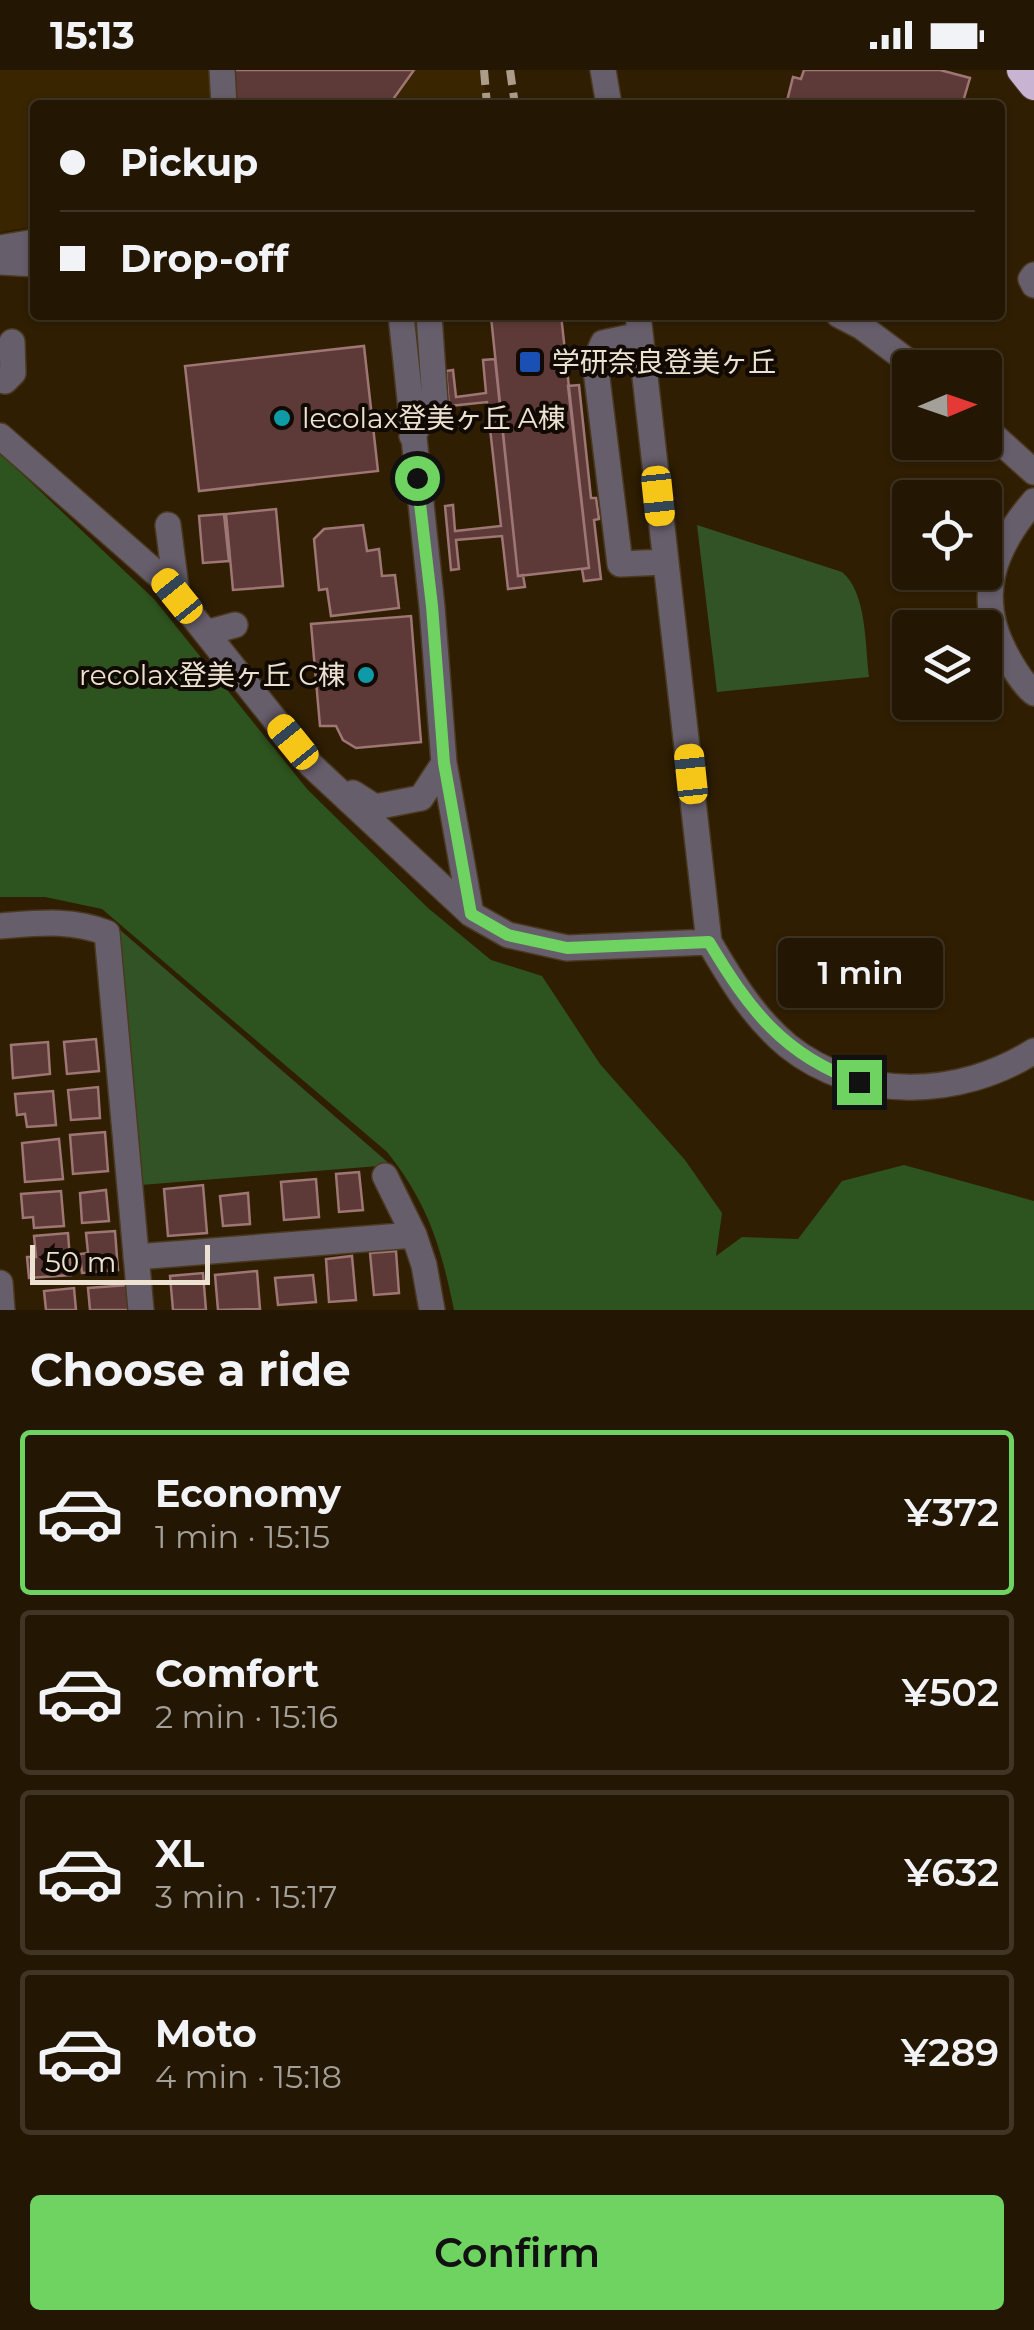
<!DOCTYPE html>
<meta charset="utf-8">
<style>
:root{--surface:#231602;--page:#2f2311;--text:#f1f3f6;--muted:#a39f99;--line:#403524;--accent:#6ed360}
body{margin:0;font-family:Montserrat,"Noto Sans JP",sans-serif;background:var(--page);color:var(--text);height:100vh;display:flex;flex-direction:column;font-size:38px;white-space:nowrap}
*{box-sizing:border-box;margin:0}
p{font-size:32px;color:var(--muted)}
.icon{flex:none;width:55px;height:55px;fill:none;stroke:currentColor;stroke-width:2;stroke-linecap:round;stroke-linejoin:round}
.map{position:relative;height:1240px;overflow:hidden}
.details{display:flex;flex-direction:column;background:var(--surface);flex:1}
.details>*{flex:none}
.guide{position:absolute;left:30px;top:30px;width:975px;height:220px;border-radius:10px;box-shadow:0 2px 8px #0004,0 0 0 2px var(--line);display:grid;align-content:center;height:220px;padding:0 30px;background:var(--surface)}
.needle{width:65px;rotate:88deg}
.controls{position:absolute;left:892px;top:280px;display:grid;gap:20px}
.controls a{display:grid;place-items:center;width:110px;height:110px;border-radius:10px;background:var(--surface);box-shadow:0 2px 8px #0004,0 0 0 2px var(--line);font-size:50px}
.scale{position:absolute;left:30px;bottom:25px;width:180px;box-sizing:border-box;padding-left:10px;border:5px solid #ede2d2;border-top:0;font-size:28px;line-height:35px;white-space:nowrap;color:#ede2d2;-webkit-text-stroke:8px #110a02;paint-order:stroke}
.end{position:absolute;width:45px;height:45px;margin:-22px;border:12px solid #6ed360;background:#111;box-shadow:0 0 0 5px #111}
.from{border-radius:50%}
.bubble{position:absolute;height:70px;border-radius:10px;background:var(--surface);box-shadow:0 2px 8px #0004,0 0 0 2px var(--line);font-size:32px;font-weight:600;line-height:70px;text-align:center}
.car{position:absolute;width:30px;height:60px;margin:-30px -15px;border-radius:12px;box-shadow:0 0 8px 2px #0007;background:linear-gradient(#f5c518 24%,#345 0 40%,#f5c518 0 76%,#345 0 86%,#f5c518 0)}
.guide b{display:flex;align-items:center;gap:35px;height:95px;font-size:38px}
.guide b+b{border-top:2px solid var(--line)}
.guide i{width:25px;height:25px;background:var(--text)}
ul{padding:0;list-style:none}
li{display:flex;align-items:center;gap:30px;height:165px;margin:0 20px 15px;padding:0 10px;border:5px solid var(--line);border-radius:10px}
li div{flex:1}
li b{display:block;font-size:38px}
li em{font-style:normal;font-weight:600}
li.on{border-color:var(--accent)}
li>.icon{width:90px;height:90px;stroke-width:1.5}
h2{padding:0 30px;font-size:45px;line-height:120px}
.cta{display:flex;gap:20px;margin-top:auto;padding:20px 30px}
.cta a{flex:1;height:115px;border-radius:10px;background:var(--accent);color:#111;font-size:40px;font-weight:600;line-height:115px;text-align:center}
.status{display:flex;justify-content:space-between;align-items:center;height:70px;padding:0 50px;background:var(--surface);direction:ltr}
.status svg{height:28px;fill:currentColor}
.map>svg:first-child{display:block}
.built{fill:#392500}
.green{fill:#325326}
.forest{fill:#2d531e}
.building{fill:#5d3a38;stroke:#9e7673;stroke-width:2.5}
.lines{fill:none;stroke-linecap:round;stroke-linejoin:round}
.minor-casing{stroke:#4a391f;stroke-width:28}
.highway-casing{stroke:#4a391f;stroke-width:32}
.minor{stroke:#675e6b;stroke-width:25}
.highway{stroke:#c9b3d2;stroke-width:30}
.rail{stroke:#ab9d89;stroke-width:8;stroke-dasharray:15 8;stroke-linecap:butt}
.route{stroke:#6ed360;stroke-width:12}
.transit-dot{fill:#1a4fb4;stroke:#110a02;stroke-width:4}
.culture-dot{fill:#0f9aa8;stroke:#110a02;stroke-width:4}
.labels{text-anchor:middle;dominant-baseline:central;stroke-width:8;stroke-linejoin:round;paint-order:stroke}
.poi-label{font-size:28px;fill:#ede2d2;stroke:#110a02;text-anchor:start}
</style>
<div class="status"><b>15:13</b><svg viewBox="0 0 49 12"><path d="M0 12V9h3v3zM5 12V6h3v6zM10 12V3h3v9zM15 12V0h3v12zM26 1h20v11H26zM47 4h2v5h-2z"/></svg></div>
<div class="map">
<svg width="1034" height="1240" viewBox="0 0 1034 1240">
<rect width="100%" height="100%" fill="#2f1e02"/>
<path class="built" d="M 0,0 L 483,0 L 487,35 L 35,35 L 35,156 L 0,162 Z"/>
<path class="green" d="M 697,455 L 842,502 C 867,522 865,576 869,607 L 717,622 Z
M 119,859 L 391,1095 L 141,1115 Z"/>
<path class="forest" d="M 0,383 L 154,529 L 307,719 L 428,838 L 491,890 L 542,906 L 600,994 L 685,1090 L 722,1143 L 716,1186 L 742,1167 L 798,1169 L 842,1111 L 904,1095 L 1034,1131 L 1034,1240 L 454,1240 C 441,1177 428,1133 387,1082 L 102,839 L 45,827 L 0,827 Z"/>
<path class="building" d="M 234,0 L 414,0 L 389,35 L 235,35 Z
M 804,0 L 940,0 L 970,8 L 962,35 L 786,35 L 793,7 L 801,9 Z
M 513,245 L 561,245 L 589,498 L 518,506 L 491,247 Z
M 364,276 L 378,401 L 199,421 L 185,296 Z
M 495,289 L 518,506 L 523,505 L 525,517 L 508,519 L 502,466 L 456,470 L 459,499 L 451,500 L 445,436 L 453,435 L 455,461 L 501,456 L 487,332 L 449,336 L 446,301 L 453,300 L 456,327 L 486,323 L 483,290 Z
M 579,315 L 591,428 L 596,428 L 599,449 L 594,450 L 601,509 L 584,511 L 582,499 L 589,498 L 568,316 Z
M 276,439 L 283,516 L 233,520 L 226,444 Z
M 224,444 L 229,491 L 203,493 L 199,446 Z
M 363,455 L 367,481 L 379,479 L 382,506 L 395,505 L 399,538 L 331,546 L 327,519 L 319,520 L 314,469 L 324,459 Z
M 411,546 L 421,672 L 356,678 L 343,670 L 336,656 L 320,656 L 311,554 Z
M 96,969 L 99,1001 L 67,1004 L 64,972 Z
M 48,972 L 50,1004 L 13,1008 L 11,975 Z
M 98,1017 L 100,1048 L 71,1050 L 68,1020 Z
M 53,1021 L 56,1055 L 27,1057 L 25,1044 L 17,1045 L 15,1024 Z
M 105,1062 L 108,1101 L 73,1104 L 70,1065 Z
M 59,1069 L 63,1109 L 25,1112 L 22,1073 Z
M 359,1102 L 363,1140 L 339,1142 L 336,1104 Z
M 316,1109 L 319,1147 L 284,1150 L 281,1112 Z
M 203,1115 L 207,1163 L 168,1166 L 164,1119 Z
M 106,1120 L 109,1151 L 82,1153 L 80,1123 Z
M 61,1121 L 64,1156 L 34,1158 L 33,1147 L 23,1148 L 21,1124 Z
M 248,1123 L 250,1154 L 223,1156 L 220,1126 Z
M 115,1161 L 118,1200 L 82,1203 L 80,1184 L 88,1183 L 86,1163 Z
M 68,1163 L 71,1205 L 29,1208 L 27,1187 L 36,1187 L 34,1166 Z
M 396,1181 L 399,1223 L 374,1225 L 370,1183 Z
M 352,1186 L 356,1230 L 329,1232 L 326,1189 Z
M 257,1201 L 260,1239 L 218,1240 L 215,1205 Z
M 203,1203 L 206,1240 L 173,1240 L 170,1206 Z
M 313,1205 L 316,1232 L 278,1235 L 275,1208 Z
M 128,1215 L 130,1240 L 90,1240 L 88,1218 Z
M 74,1218 L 76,1240 L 46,1240 L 44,1221 Z"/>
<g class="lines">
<g class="minor-casing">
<path id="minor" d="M 222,0 L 224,35
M 603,0 L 609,35
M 0,178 L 35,172
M 0,192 L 35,194
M 1034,205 L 1031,209 L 1034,215
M 401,245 L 432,537 L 444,693 L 471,844
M 638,245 L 709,872 C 731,910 754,948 788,976 C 858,1032 961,1028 1034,981
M 839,245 L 862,257 L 917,298
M 640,265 L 603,273 L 595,292 L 620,494 L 665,492
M 0,310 L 5,311 L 13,303 L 12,272
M 985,358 L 1034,402
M 0,366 L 164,510 L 311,695 L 471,844 L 508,865 L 567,878 L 709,872
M 412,366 L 435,332 L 429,245
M 1034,431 C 993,479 974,527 1007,586 C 1014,599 1022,613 1034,623
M 168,455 L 177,525
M 206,563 L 235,555
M 353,723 L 375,737 L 421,728 L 444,693
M 0,856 C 39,853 71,849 107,863 L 141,1240
M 385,1106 L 414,1165
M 136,1187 L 414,1165 L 424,1195 L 432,1240
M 0,1213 L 2,1240"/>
</g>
<g class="highway-casing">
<path id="highway" d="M 1022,0 L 1034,15"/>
</g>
<use href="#minor" class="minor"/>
<use href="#highway" class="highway"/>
<path class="rail" d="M 484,0 L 487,35
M 510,0 L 515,35"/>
</g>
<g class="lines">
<path class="route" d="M 417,408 L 432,536 L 444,693 L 471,844 L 508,865 L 567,878 L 709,872 C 749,939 783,985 859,1012"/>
</g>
<rect class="transit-dot" x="518" y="280" width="24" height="24" rx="5"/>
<g class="culture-dot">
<circle cx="282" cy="348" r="10"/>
<circle cx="366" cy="605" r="10"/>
</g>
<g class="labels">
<g class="poi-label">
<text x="552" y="292">学研奈良登美ヶ丘</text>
<text x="302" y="348">lecolax登美ヶ丘 A棟</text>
<text x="346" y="605" text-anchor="end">recolax登美ヶ丘 C棟</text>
</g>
</g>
</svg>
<div class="controls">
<a><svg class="needle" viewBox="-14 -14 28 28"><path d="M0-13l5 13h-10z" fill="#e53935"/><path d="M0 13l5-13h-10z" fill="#a39f99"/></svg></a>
<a><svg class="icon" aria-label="locate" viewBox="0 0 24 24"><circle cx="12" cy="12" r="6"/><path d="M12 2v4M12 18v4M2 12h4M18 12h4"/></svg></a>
<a><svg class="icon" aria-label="layers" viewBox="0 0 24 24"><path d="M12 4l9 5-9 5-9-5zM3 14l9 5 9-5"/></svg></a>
</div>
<div class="scale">50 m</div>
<i class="end from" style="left:417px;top:408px"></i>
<i class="end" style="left:859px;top:1012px"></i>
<div class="bubble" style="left:778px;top:868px;width:165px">1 min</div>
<i class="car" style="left:658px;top:426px;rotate:174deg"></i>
<i class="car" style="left:177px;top:526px;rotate:321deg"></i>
<i class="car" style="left:293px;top:672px;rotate:321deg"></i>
<i class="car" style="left:691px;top:704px;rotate:354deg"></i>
<div class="guide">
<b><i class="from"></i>Pickup</b>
<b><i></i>Drop-off</b>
</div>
</div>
<section class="details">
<h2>Choose a ride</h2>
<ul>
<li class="on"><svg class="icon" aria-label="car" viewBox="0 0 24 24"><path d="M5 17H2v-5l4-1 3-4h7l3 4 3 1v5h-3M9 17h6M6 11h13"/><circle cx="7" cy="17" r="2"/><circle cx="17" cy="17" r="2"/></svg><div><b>Economy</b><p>1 min · 15:15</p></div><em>¥372</em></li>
<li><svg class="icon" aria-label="car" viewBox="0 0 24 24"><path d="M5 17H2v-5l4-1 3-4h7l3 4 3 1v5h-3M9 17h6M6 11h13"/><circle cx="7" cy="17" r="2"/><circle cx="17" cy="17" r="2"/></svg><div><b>Comfort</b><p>2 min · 15:16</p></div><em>¥502</em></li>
<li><svg class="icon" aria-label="car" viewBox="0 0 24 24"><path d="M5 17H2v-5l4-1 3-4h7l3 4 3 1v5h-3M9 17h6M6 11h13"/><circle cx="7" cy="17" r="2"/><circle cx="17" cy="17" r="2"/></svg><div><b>XL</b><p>3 min · 15:17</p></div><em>¥632</em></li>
<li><svg class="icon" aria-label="car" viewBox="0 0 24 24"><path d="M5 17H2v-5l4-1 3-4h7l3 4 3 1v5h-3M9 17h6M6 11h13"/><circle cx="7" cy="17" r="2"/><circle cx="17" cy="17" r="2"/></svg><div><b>Moto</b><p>4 min · 15:18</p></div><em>¥289</em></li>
</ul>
<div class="cta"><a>Confirm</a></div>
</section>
